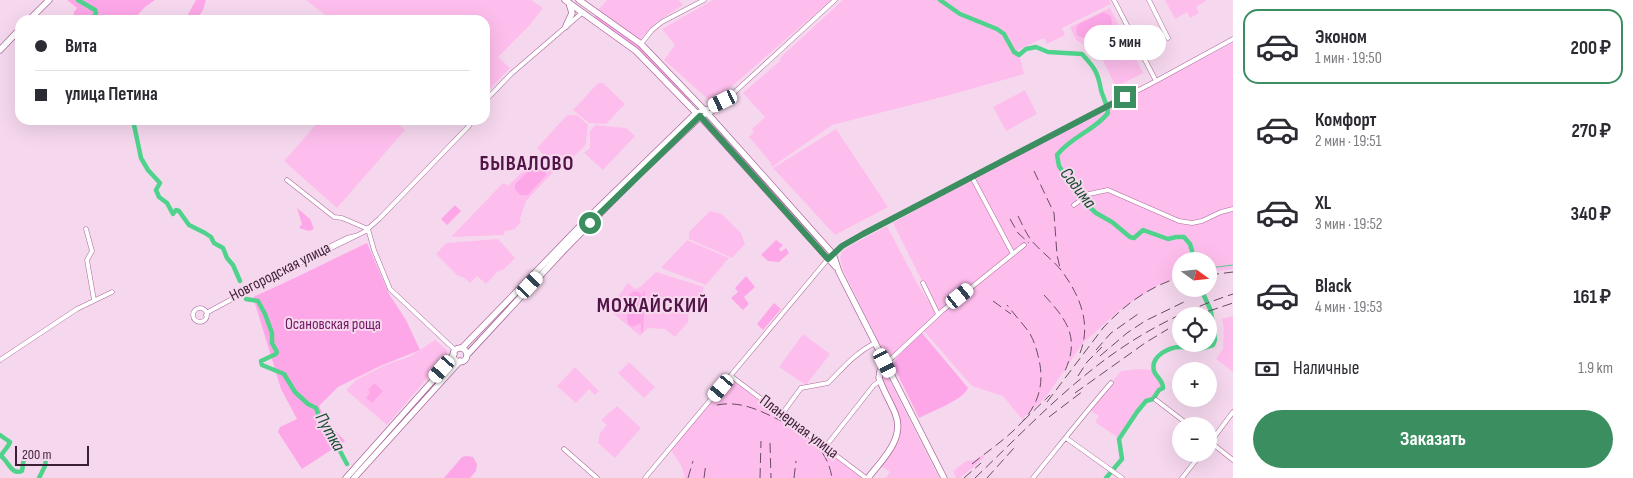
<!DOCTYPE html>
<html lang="ru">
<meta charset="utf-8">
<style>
:root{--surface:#fff;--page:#f2f2f3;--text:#2b2b33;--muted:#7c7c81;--line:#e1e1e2;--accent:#3b8e60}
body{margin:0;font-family:"Sofia Sans Condensed",sans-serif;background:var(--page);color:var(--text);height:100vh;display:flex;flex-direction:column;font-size:19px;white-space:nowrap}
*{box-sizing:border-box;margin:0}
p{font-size:16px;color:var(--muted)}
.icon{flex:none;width:28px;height:28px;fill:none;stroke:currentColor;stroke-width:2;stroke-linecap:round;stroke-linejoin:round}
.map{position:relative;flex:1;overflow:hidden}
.panel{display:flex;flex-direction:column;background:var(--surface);width:400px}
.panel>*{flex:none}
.hud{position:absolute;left:15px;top:15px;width:475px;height:110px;border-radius:15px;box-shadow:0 5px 20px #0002;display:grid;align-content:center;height:110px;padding:0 20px;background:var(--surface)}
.needle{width:32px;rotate:105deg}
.fabs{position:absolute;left:1172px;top:252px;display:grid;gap:10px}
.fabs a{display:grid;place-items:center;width:45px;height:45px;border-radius:50%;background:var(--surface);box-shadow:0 5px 20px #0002;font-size:25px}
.scale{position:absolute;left:15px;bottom:12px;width:74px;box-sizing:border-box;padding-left:5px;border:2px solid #3b1f34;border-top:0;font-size:14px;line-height:18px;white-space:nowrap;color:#3b1f34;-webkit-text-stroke:4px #f6d8ee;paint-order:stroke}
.end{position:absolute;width:22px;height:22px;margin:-11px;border:6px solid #3b8e60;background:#fff;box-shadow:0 0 0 2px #fff}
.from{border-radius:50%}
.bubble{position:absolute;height:35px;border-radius:18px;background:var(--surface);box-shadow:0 5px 20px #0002;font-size:16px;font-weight:700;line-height:35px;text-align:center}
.car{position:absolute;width:15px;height:30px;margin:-15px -8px;border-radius:6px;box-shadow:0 0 4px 1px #0007;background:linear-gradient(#fff 24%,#345 0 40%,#fff 0 76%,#345 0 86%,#fff 0)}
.hud b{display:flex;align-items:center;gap:18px;height:48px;font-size:19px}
.hud b+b{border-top:1px solid var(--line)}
.hud i{width:12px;height:12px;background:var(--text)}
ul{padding:9px 0 0;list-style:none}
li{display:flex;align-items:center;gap:15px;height:75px;margin:0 10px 8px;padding:0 10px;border:2px solid transparent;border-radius:15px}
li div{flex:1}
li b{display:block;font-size:19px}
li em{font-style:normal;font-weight:700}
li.current{border-color:var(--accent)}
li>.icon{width:45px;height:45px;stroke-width:1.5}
.pay{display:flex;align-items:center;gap:12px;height:55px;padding:0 20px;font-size:19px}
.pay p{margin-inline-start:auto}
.cta{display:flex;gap:10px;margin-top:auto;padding:10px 20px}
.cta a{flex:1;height:58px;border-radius:30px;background:var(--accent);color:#fff;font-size:20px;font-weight:700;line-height:58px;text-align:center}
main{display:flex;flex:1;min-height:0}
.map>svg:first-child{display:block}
.built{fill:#febeed}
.green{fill:#fda7e8}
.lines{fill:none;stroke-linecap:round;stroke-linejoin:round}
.stream{stroke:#4fd38c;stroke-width:1}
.river{stroke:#4fd38c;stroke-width:4.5}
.minor-casing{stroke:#ad6a9d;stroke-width:5}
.major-casing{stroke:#ad6a9d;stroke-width:7}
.minor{stroke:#fff;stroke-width:4}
.major{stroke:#fff;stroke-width:5.5}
.rail{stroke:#694c62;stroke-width:1;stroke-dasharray:10 5;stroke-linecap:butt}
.route{stroke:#3b8e60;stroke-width:6}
.labels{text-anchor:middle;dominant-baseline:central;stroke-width:4;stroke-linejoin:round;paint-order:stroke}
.street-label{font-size:16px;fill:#3b1f34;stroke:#f6d8ee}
.park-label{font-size:16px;fill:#721963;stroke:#f6d8ee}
.water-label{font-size:18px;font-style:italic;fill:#154a2e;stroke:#f6d8ee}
.district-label{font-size:21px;font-weight:bold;letter-spacing:1px;fill:#511446;stroke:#f6d8ee}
</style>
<main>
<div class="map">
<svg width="1233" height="478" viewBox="0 0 1233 478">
<rect width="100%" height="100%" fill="#f6d8ee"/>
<path class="built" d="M 306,0 L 531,0 L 543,8 L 529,26 L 498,57 L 510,68 L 485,94 L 485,20 L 332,20 Z
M 607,0 L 679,0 L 683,5 L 655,23 L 641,39 L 639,39 L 598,10 Z
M 713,0 L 831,0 L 723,94 L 710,101 L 664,60 L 675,45 L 662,29 Z
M 843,0 L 1109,0 L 1111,4 L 1062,28 L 1065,35 L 1047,44 L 1044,38 L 1018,50 L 1024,74 L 946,96 L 832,125 L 772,167 L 770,162 L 749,137 L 754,132 L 752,129 L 765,117 L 743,93 L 780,61 L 781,57 Z
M 1165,0 L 1205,0 L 1206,1 L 1196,7 L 1199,13 L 1190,18 L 1187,12 L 1175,19 Z
M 1110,8 L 1143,73 L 1116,87 L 1100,54 L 1076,40 L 1070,27 Z
M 1233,42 L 1233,269 L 1209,272 L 1209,261 L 1181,261 L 1181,277 L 1160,284 L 1121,309 L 1083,343 L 1046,397 L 1022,419 L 1003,396 L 972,386 L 923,330 L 1023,244 L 1013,251 L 974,177 Z
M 598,83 L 603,83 L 625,104 L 606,124 L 589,123 L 573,110 Z
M 1025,90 L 1037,114 L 1006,131 L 993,107 Z
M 567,115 L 577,115 L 588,125 L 586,144 L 567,164 L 555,166 L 537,148 Z
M 320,120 L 393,120 L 405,130 L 337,208 L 284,161 Z
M 595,125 L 626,128 L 635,136 L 603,170 L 584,153 L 590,148 L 590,131 Z
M 836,129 L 888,207 L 835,235 L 773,168 Z
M 542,160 L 554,171 L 526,201 L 520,219 L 521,222 L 515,229 L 505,231 L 504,235 L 451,237 L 503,183 L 508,186 L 532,162 Z
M 972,179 L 1011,253 L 938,312 L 933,304 L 934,300 L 919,275 L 893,223 Z
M 710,211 L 722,214 L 741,233 L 745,244 L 732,258 L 689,239 L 689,232 Z
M 887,226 L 918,285 L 937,314 L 890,357 L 886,356 L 883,351 L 843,270 L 840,258 L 842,252 L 846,248 Z
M 498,239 L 515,258 L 503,270 L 498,271 L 486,284 L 477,276 L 470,283 L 463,277 L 458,276 L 436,254 L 446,243 Z
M 687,240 L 729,258 L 706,285 L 661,268 Z
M 656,272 L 704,287 L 702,295 L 689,309 L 688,322 L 675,337 L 665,329 L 648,328 L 640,336 L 614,314 L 622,305 L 616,299 L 628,283 L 635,289 L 640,287 Z
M 1233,316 L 1233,372 L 1216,359 L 1223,349 L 1224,328 L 1222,319 Z
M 803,334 L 830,354 L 806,385 L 779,367 Z
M 435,340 L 447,350 L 447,355 L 387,425 L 346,390 L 356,380 L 385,365 L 411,356 Z
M 629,362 L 655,387 L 644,398 L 618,373 Z
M 575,367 L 599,391 L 595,395 L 589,389 L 576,403 L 557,386 Z
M 1140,369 L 1152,370 L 1158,376 L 1162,385 L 1152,398 L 1144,402 L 1117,437 L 1095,422 L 1099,416 L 1090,410 L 1121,371 Z
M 885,371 L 939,478 L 886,478 L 890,472 L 881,466 L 897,443 L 901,428 L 900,423 L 882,380 L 882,375 Z
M 729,381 L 733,381 L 794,425 L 862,478 L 685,478 L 682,467 L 671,450 Z
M 617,406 L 641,428 L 615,458 L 598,443 L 600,433 L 607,425 L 601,420 Z
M 982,455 L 984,458 L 960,478 L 956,478 L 953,471 L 966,461 L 975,460 Z"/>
<path class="green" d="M 67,0 L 155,0 L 145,7 L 133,20 L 72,20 L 74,12 L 77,8 Z
M 196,0 L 206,0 L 203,10 L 196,20 L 185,20 Z
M 1103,12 L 1111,16 L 1112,23 L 1110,27 L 1086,39 L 1077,35 L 1076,28 L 1079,24 Z
M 596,15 L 634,41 L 692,99 L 690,102 L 631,44 L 594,18 Z
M 537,163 L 542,164 L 545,167 L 546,175 L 528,195 L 520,195 L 515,189 L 515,184 Z
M 455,205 L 461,211 L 447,225 L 441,219 Z
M 297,208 L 310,219 L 314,229 L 309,231 L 299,228 L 302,224 Z
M 776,240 L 783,245 L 779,249 L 781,252 L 786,248 L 789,253 L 779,262 L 768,261 L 761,255 Z
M 367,243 L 389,294 L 406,320 L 420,350 L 380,366 L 338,387 L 319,406 L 326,421 L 345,441 L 302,469 L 278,432 L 280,427 L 297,419 L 281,389 L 253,297 C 292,280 329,261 367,243 Z
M 746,276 L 755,287 L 744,297 L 749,304 L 743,310 L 731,298 L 738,292 L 735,288 Z
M 635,291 L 640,293 L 643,296 L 643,291 L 645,291 L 643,332 L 641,332 L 641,323 L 633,327 L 628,324 L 627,319 L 628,297 L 631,293 Z
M 774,303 L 781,309 L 763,330 L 757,324 Z
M 922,333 L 968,388 C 962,401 932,411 919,418 L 893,365 L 897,357 Z
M 374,383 L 383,391 L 372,403 L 366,398 L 370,393 L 368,390 Z
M 466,456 L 473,457 L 477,464 L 476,471 L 470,478 L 444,478 L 462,457 Z"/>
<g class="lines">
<path class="stream" d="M 1209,268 L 1233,265"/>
<path class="river" d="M 78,0 L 95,10 L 96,13 L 93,20
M 940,0 L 960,14 L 997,29 L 1004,34 L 1014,52 L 1019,55 L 1026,49 L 1036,47 L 1048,52 L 1082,54 C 1094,67 1098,72 1101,90 C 1103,98 1107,103 1108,113 C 1094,131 1072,136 1057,155 L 1059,166 L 1079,197 L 1096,213 L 1112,222 L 1130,237 L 1134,238 L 1143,230 L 1168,239 L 1176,237 L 1184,237 L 1190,244 L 1195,261
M 133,120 L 141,158 L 148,170 L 160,183 L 156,190 L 159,197 L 167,203 L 173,214 L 176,210 L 179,211 L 189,225 L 205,233 L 211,237 L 214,243 L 223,248 L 227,258 L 233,265 L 240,281
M 246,299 L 258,301 L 265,314 L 272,333 L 272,343 L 277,352 L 276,354 L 261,361 L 262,365 L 284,374 L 295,392 L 308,404 L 316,408 L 324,429 L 339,444 L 340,451 L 347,464
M 1200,349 L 1213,345 L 1215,340 L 1211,311 L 1201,289
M 0,435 L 10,442 C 8,448 3,451 1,456 C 9,462 11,475 22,471 L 24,458 L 41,457 L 46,459 L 45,466 L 39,478
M 1106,478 L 1122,459 L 1119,439 L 1137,412 L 1146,401 L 1153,399 L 1159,390 L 1163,388 C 1163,380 1156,377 1154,371 C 1150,356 1170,346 1182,347 C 1187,347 1192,348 1198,349"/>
<g class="minor-casing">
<path id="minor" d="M 1114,0 L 1156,81
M 1149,0 L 1168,38
M 641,44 L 652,30 L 662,22 L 704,0
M 485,101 L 511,74 L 583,12
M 696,113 L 707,109 L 721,102
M 700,117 L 714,111 L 835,0
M 972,177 L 1013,254
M 287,180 L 334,217 L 342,218 L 368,229
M 1074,205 L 1089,194 L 1108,190 L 1179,221 L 1192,223 L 1202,221 L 1221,212 L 1233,209
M 86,229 L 92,251 L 87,260 L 94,300
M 368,229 L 374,250 L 390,289 L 454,349
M 833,254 L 842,246 L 863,234 L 1156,81 L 1233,39
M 269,276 L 347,238 L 355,236
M 923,283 L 938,314
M193 315a7 7 0 1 1 14 0a7 7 0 1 1-14 0Z
M 206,315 L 208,312 L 284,271 L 364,232 L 379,219 L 468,127 L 473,120
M 0,360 L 77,309 L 112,292
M 885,363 L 893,357 L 942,311 L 1024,245
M 731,376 L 866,478
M 1156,400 L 1190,426
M 782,414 L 801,388 L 828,383 C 843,368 855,353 875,343
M 1066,438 L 1122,478
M 1209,441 L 1233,460
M 1209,444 L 1233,412
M 826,446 L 874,385 L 880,381
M 564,449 L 597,478
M 645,478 L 828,259
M 1033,478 C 1059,446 1084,414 1111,383
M 1182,478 L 1201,454"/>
</g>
<g class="major-casing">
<path id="major" d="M 565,0 L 636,51 L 707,124 L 836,267
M 579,0 L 641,44 L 708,114 L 833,254 L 839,272 L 944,478
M 29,20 L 49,0
M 566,26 L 572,13 L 569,3
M 0,50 L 20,29
M 462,348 L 584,222 L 696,113
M453 355a7 7 0 1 1 14 0a7 7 0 1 1-14 0Z
M 467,355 L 565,249 L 633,180 L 700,117
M 346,478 L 436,377 L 454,354
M 354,478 L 460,361
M 868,478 C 882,460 906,438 895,413 C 890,401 883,390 879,378 L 880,371 L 885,363"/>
</g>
<use href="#minor" class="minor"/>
<use href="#major" class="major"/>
<path class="rail" d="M 1034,171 L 1054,213 L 1057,255 L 1060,268
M 1018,216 C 1022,224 1026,233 1031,240 C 1040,251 1052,259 1061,270 C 1079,294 1092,323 1080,353
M 1010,219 L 1018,233 L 1029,243
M 1209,275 L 1233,272
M 1044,295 C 1068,321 1081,339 1063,375
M 993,301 L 1011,314
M 1194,316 L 1233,303
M 1096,350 L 1111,333 L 1138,314
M 1100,356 L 1127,333 L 1145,321 L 1188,300
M 1078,376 L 1087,362 L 1102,347
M 1075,393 L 1145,343 L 1168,329
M 1047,402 L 1103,328 C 1125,304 1150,286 1181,277
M 717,405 C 737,401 755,408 773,417 C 801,430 827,445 832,478
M 1049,417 L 1083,391
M 1023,421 L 1050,395
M 770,443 L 771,478
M 972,464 C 1005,437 1048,414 1040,365 C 1038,354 1035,342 1029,332 C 1022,323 1014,314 1007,305
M 688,478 L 693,461
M 704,478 L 706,463
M 760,478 L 761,441
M 794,478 L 796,461
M 964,478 L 981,463
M 975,478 C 1021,434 1067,385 1120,349 C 1155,325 1193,307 1233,294
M 987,478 L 1014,448"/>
</g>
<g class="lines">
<path class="route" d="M 590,223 L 700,116 L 828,259 L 842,246 L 863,234 L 1125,97"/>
</g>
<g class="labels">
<g class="street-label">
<text transform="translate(280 272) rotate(-27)">Новгородская улица</text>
<text transform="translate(799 427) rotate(37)">Планерная улица</text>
</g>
<g class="park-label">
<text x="333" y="324">Осановская роща</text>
</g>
<g class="water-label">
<text transform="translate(1078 188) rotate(52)">Содима</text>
<text transform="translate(330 432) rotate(60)">Путка</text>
</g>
<g class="district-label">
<text x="527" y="163">БЫВАЛОВО</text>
<text x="653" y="305">МОЖАЙСКИЙ</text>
</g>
</g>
</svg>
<div class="fabs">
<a><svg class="needle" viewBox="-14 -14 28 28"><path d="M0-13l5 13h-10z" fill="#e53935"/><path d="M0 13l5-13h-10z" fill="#7c7c81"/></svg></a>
<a><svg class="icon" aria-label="locate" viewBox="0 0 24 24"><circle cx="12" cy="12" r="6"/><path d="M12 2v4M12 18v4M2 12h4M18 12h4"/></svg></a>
<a>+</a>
<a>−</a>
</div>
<div class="scale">200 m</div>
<i class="end from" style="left:590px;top:223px"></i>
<i class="end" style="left:1125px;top:97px"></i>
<div class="bubble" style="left:1084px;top:25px;width:82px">5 мин</div>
<i class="car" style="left:723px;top:101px;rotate:244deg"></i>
<i class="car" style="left:530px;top:285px;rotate:43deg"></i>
<i class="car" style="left:960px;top:296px;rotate:51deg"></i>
<i class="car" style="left:885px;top:363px;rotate:153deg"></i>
<i class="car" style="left:442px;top:369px;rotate:221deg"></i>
<i class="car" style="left:721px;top:388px;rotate:220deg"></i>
<div class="hud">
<b><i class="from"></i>Вита</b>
<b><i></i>улица Петина</b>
</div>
</div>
<section class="panel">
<ul>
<li class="current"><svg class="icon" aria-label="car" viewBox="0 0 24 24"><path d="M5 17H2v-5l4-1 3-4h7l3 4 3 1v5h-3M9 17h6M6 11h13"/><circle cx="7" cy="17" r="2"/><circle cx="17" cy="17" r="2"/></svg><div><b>Эконом</b><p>1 мин · 19:50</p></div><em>200 ₽</em></li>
<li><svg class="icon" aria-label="car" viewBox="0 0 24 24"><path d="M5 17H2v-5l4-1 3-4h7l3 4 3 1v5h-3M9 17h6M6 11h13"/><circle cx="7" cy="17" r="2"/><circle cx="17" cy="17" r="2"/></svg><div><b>Комфорт</b><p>2 мин · 19:51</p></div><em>270 ₽</em></li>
<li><svg class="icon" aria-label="car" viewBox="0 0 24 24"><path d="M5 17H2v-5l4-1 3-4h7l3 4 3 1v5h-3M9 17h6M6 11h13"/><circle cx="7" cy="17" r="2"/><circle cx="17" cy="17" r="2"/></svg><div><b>XL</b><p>3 мин · 19:52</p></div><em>340 ₽</em></li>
<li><svg class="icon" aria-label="car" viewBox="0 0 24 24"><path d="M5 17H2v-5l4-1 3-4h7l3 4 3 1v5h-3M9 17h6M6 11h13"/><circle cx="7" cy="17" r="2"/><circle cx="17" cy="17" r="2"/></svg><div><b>Black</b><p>4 мин · 19:53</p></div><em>161 ₽</em></li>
</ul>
<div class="pay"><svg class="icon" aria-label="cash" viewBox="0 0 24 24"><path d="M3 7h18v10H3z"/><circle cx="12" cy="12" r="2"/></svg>Наличные<p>1.9 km</p></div>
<div class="cta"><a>Заказать</a></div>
</section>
</main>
